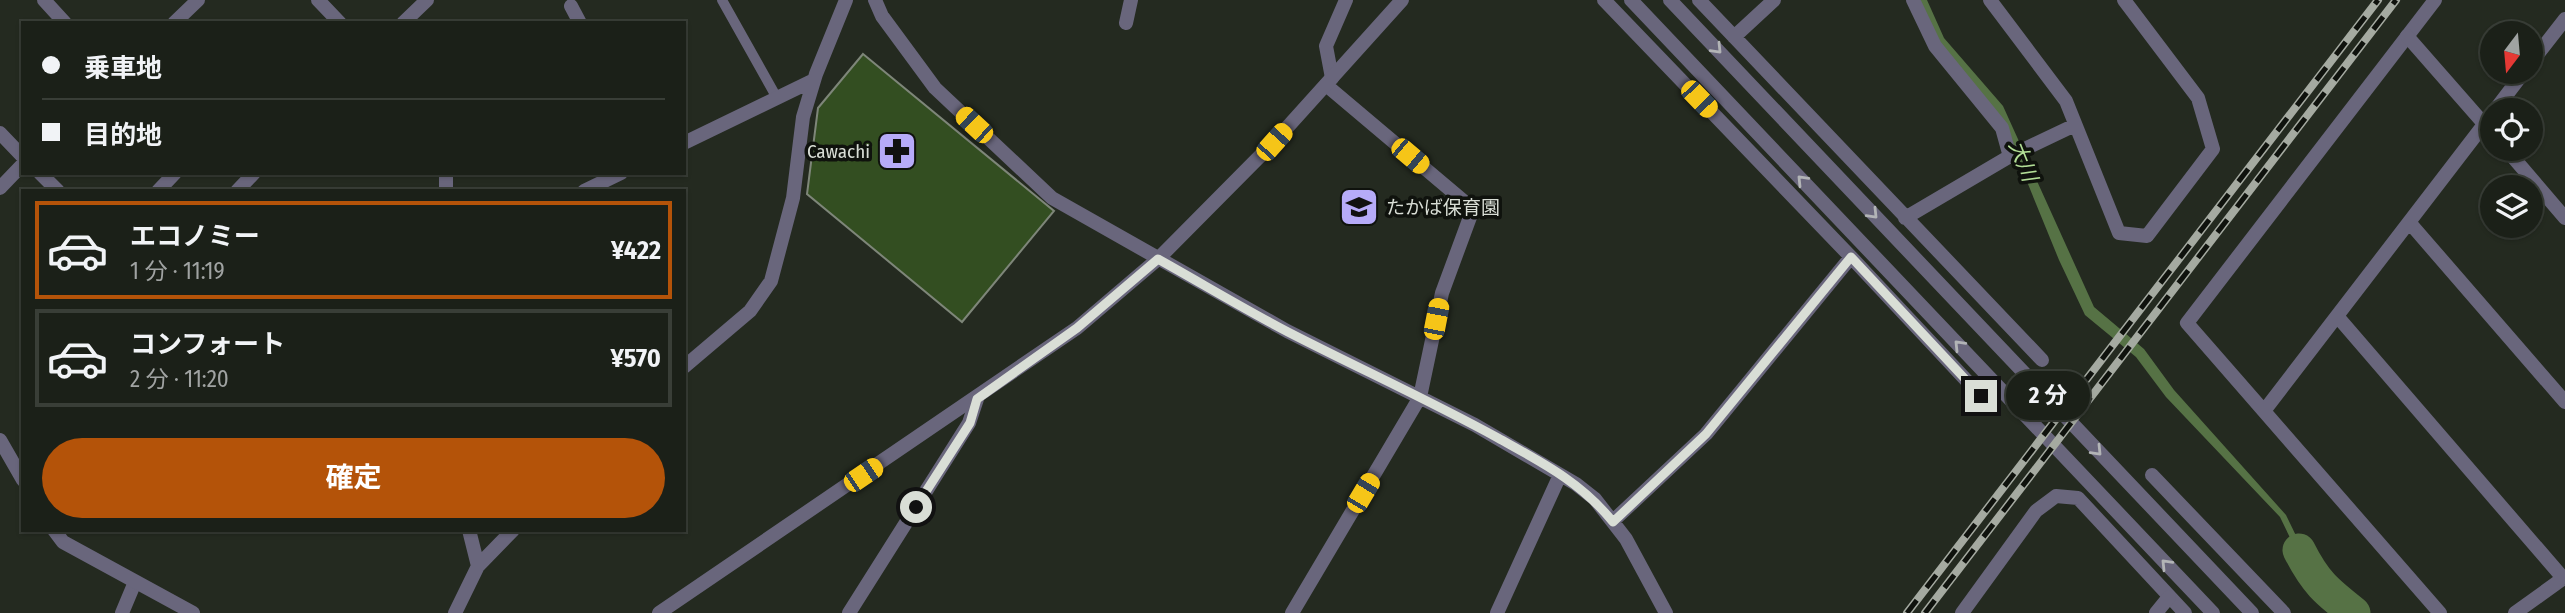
<!DOCTYPE html>
<html lang="ja">
<meta charset="utf-8">
<style>
:root{--surface:#1b2018;--page:#282d25;--text:#f1f3f6;--muted:#a0a3a2;--line:#393e37;--accent:#b45309}
body{margin:0;font-family:"Fira Sans Condensed","Noto Sans JP",sans-serif;background:var(--page);color:var(--text);height:100vh;display:flex;flex-direction:column;font-size:26px;white-space:nowrap}
*{box-sizing:border-box;margin:0}
p{font-size:23px;color:var(--muted)}
.icon{flex:none;width:38px;height:38px;fill:none;stroke:currentColor;stroke-width:2;stroke-linecap:round;stroke-linejoin:round}
.map{position:relative;flex:1;overflow:hidden}
.sheet{position:absolute;left:21px;top:189px;width:665px;height:343px;display:flex;flex-direction:column;background:var(--surface);border-radius:0px;box-shadow:0 2px 5px #0004,0 0 0 2px var(--line)}
.sheet>*{flex:none}
.hud{position:absolute;left:21px;top:21px;width:665px;height:154px;border-radius:0px;box-shadow:0 2px 5px #0004,0 0 0 2px var(--line);display:grid;align-content:center;height:154px;padding:0 21px;background:var(--surface)}
.needle{width:46px;rotate:196deg}
.fabs{position:absolute;left:2480px;top:21px;display:grid;gap:14px}
.fabs a{display:grid;place-items:center;width:63px;height:63px;border-radius:50%;background:var(--surface);box-shadow:0 2px 5px #0004,0 0 0 2px var(--line);font-size:35px}
.end{position:absolute;width:32px;height:32px;margin:-16px;border:9px solid #d9ded6;background:#111;box-shadow:0 0 0 4px #111}
.from{border-radius:50%}
.bubble{position:absolute;height:49px;border-radius:24px;background:var(--surface);box-shadow:0 2px 5px #0004,0 0 0 2px var(--line);font-size:23px;font-weight:700;line-height:49px;text-align:center}
.car{position:absolute;width:21px;height:42px;margin:-21px -10px;border-radius:9px;box-shadow:0 0 5px 2px #0007;background:linear-gradient(#f5c518 24%,#345 0 40%,#f5c518 0 76%,#345 0 86%,#f5c518 0)}
.hud b{display:flex;align-items:center;gap:24px;height:66px;font-size:26px}
.hud b+b{border-top:2px solid var(--line)}
.hud i{width:18px;height:18px;background:var(--text)}
ul{padding:12px 0 0;list-style:none}
li{display:flex;align-items:center;gap:21px;height:98px;margin:0 14px 10px;padding:0 7px;border:4px solid var(--line);border-radius:0px}
li div{flex:1}
li b{display:block;font-size:26px}
li em{font-style:normal;font-weight:700}
li.selected{border-color:var(--accent)}
li>.icon{width:63px;height:63px;stroke-width:1.5}
.cta{display:flex;gap:14px;margin-top:auto;padding:14px 21px}
.cta a{flex:1;height:80px;border-radius:42px;background:var(--accent);color:#fff;font-size:28px;font-weight:700;line-height:80px;text-align:center}
.map>svg:first-child{display:block}
.water{fill:#567245}
.lines{fill:none;stroke-linecap:round;stroke-linejoin:round}
.river{stroke:#567245;stroke-width:33}
.building{fill:#334e21;stroke:#7e8679;stroke-width:2}
.service{stroke:#69667c;stroke-width:10}
.minor{stroke:#69667c;stroke-width:14}
.tertiary{stroke:#69667c;stroke-width:14}
.rail-casing{stroke:#a5aaa1;stroke-width:8}
.rail{stroke:#0f120d;stroke-width:5;stroke-dasharray:16;stroke-linecap:butt}
.oneway{stroke:#b2b4b6}
.route{stroke:#d9ded6;stroke-width:9}
.labels{text-anchor:middle;dominant-baseline:central;stroke-width:7;stroke-linejoin:round;paint-order:stroke}
.poi-label{font-size:19px;fill:#d9ded6;stroke:#0f120d;text-anchor:end}
.water-label{font-size:21px;font-style:italic;fill:#b2de96;stroke:#0f120d}
</style>
<div class="map">
<svg width="2565" height="613" viewBox="0 0 2565 613">
<rect width="100%" height="100%" fill="#242a20"/>
<path class="water" d="M 1920,0 L 1927,0 L 1944,38 L 2003,106 L 2094,307 L 2144,349 L 2174,390 L 2286,515 L 2315,575 L 2324,584 L 2320,588 L 2310,579 L 2280,517 L 2166,397 L 2136,357 L 2085,315 L 2059,260 L 2001,118 L 1940,43 Z"/>
<g class="lines">
<path class="river" d="M 2299,550 C 2315,582 2326,591 2354,613"/>
</g>
<path class="building" d="M 863,54 L 1054,211 L 962,322 L 807,194 L 818,108 Z"/>
<g class="lines">
<path class="service" d="M 722,0 L 777,98"/>
<path class="minor" d="M 44,0 L 65,23
M 318,0 L 340,23
M 875,0 L 882,16 L 935,88 L 1052,198 L 1287,331 L 1475,425 L 1576,484 L 1595,499 L 1626,539 L 1666,613
M 1604,0 L 1851,257 L 1706,434 L 1613,521
M 1699,0 L 2042,360
M 1913,0 L 1935,46 L 2002,128 L 2010,157
M 1990,0 L 2066,101 L 2119,233 L 2147,236 L 2213,149 L 2198,98 L 2124,0
M 2435,0 L 2187,323 L 2440,613
M 571,6 L 580,23
M 174,23 L 198,0
M 403,23 L 427,0
M 1126,23 L 1131,0
M 1734,37 L 1774,0
M 2530,64 L 2565,19
M 1332,78 L 1326,46 L 1346,0
M 2495,110 L 2524,72
M 0,133 L 23,157
M 684,143 L 814,80
M 40,173 L 58,191
M 0,188 L 23,164
M 158,191 L 175,173
M 237,191 L 254,173
M 446,191 L 446,173
M 584,191 L 621,173
M 1905,218 L 2012,155 L 2075,125
M 2409,222 L 2565,402
M 1851,257 L 1981,396
M 2337,316 L 2563,578
M 684,367 L 750,311 L 771,281 L 793,198 L 803,117 L 816,74 L 846,0
M 2264,411 L 2492,114
M 2152,475 L 2284,613
M 469,530 L 478,566
M 122,613 L 135,582
M 455,613 L 478,566 L 513,530
M 849,613 L 969,423 L 977,399
M 1292,613 L 1420,397 L 1442,293 L 1473,209 L 1326,85
M 1497,613 L 1560,475
M 1962,613 L 2036,511 L 2056,496 L 2078,498 L 2185,613
M 2515,613 L 2565,577"/>
<path class="tertiary" d="M 1631,0 L 2213,613
M 1670,0 L 2252,613
M 2407,36 L 2492,133
M 2506,149 L 2565,218
M 0,440 L 23,480
M 54,530 L 63,542 L 193,613
M 659,613 L 1077,328 L 1158,259 L 1274,142 L 1402,0
M 2156,613 L 2169,597"/>
<g class="rail-casing">
<path id="rail" d="M 1907,613 L 2378,0
M 1925,613 L 2396,0"/>
</g>
<use href="#rail" class="rail"/>
</g>
<defs><path id="oneway-chevron" d="M-2-3.5L2.5 0L-2 3.5" fill="none" stroke-width="1.6" stroke-linecap="round" stroke-linejoin="round" transform="scale(1.75)"/></defs>
<g class="oneway">
<use href="#oneway-chevron" transform="translate(1717 49) rotate(46)"/>
<use href="#oneway-chevron" transform="translate(1802 180) rotate(-134)"/>
<use href="#oneway-chevron" transform="translate(1873 214) rotate(46)"/>
<use href="#oneway-chevron" transform="translate(1959 345) rotate(-134)"/>
<use href="#oneway-chevron" transform="translate(2097 451) rotate(46)"/>
<use href="#oneway-chevron" transform="translate(2166 564) rotate(-134)"/>
</g>
<g class="lines">
<path class="route" d="M 916,507 L 970,423 L 977,399 L 1077,328 L 1158,259 C 1201,283 1244,309 1288,332 C 1358,368 1429,400 1498,438 C 1541,462 1581,482 1613,522 L 1706,434 L 1851,257 L 1981,396"/>
</g>
<defs>
<g id="pharmacy-square" transform="scale(2.0125)"><rect x="-9" y="-9" width="18" height="18" rx="4" fill="#b6abf8" stroke="#0f120d"/><path d="M-2-6h4v4h4v4h-4v4h-4v-4h-4v-4h4Z" fill="#111"/></g>
<g id="school-square" transform="scale(2.0125)"><rect x="-9" y="-9" width="18" height="18" rx="4" fill="#b6abf8" stroke="#0f120d"/><path d="M0-5L7-2L0 1L-7-2ZM-4 1L0 2.5L4 1V4Q0 6-4 4Z" fill="#111"/></g>
</defs>
<g fill-rule="evenodd">
<use href="#pharmacy-square" x="897" y="151"/>
<use href="#school-square" x="1359" y="207"/>
</g>
<g class="labels">
<g class="poi-label">
<text x="870" y="151">Cawachi</text>
<text x="1386" y="207" text-anchor="start">たかば保育園</text>
</g>
<g class="water-label">
<text transform="translate(2023 161) rotate(68)">大川</text>
</g>
</g>
</svg>
<div class="fabs">
<a><svg class="needle" viewBox="-14 -14 28 28"><path d="M0-13l5 13h-10z" fill="#e53935"/><path d="M0 13l5-13h-10z" fill="#a0a3a2"/></svg></a>
<a><svg class="icon" aria-label="locate" viewBox="0 0 24 24"><circle cx="12" cy="12" r="6"/><path d="M12 2v4M12 18v4M2 12h4M18 12h4"/></svg></a>
<a><svg class="icon" aria-label="layers" viewBox="0 0 24 24"><path d="M12 4l9 5-9 5-9-5zM3 14l9 5 9-5"/></svg></a>
</div>
<i class="end from" style="left:916px;top:507px"></i>
<i class="end" style="left:1981px;top:396px"></i>
<div class="bubble" style="left:2006px;top:371px;width:84px">2 分</div>
<i class="car" style="left:1699px;top:99px;rotate:136deg"></i>
<i class="car" style="left:974px;top:125px;rotate:313deg"></i>
<i class="car" style="left:1274px;top:142px;rotate:42deg"></i>
<i class="car" style="left:1410px;top:156px;rotate:130deg"></i>
<i class="car" style="left:1436px;top:319px;rotate:11deg"></i>
<i class="car" style="left:863px;top:475px;rotate:56deg"></i>
<i class="car" style="left:1363px;top:493px;rotate:31deg"></i>
<div class="hud">
<b><i class="from"></i>乗車地</b>
<b><i></i>目的地</b>
</div>
<section class="sheet">
<ul>
<li class="selected"><svg class="icon" aria-label="car" viewBox="0 0 24 24"><path d="M5 17H2v-5l4-1 3-4h7l3 4 3 1v5h-3M9 17h6M6 11h13"/><circle cx="7" cy="17" r="2"/><circle cx="17" cy="17" r="2"/></svg><div><b>エコノミー</b><p>1 分 · 11:19</p></div><em>¥422</em></li>
<li><svg class="icon" aria-label="car" viewBox="0 0 24 24"><path d="M5 17H2v-5l4-1 3-4h7l3 4 3 1v5h-3M9 17h6M6 11h13"/><circle cx="7" cy="17" r="2"/><circle cx="17" cy="17" r="2"/></svg><div><b>コンフォート</b><p>2 分 · 11:20</p></div><em>¥570</em></li>
</ul>
<div class="cta"><a>確定</a></div>
</section>
</div>
